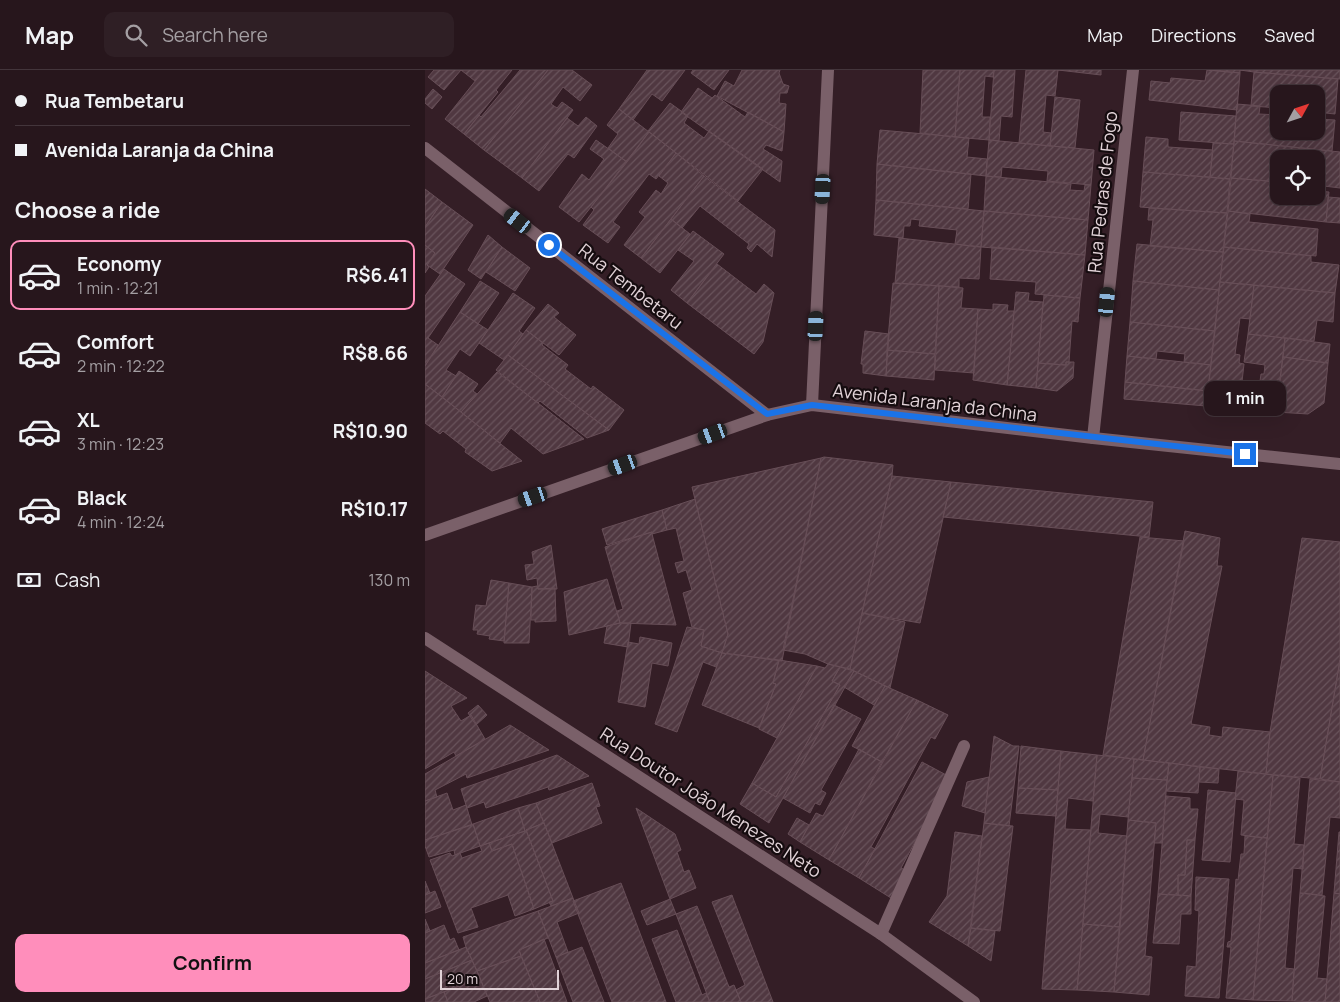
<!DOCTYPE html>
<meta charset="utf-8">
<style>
:root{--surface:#27161c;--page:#2f1f25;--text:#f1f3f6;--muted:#a49fa3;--line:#43353b;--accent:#ff8ebb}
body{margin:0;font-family:Manrope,sans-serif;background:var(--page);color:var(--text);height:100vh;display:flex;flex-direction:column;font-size:19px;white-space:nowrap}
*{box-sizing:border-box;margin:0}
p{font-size:16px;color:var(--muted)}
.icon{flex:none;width:28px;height:28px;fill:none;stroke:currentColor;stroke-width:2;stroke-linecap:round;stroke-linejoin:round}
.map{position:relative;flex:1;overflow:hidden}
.sheet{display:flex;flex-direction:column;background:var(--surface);width:425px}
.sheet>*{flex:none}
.banner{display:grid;align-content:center;height:110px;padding:0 15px;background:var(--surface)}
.needle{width:32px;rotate:50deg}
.tools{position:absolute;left:845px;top:15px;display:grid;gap:10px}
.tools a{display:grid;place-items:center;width:55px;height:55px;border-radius:10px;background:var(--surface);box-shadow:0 5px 20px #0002,0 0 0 1px var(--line);font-size:25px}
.scale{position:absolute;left:15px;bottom:12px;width:119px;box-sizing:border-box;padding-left:5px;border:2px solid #e1d2d7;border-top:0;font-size:14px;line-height:18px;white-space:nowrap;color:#e1d2d7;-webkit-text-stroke:4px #150c0f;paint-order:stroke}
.end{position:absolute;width:22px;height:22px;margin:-11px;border:6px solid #1a73e8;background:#fff;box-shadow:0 0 0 2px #fff}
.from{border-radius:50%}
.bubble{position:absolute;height:35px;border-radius:10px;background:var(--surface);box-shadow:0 5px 20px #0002,0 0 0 1px var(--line);font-size:16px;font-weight:700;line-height:35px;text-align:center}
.car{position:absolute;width:15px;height:30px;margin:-15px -8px;border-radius:6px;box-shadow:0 0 4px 1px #0007;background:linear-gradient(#222 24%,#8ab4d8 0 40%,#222 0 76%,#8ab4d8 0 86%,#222 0)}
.banner b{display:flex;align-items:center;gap:18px;height:48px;font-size:19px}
.banner b+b{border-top:1px solid var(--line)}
.banner i{width:12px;height:12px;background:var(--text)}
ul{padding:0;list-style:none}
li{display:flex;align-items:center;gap:15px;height:70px;margin:0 10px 8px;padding:0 5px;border:2px solid transparent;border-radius:10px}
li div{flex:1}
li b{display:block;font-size:19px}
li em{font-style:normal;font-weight:700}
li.current{border-color:var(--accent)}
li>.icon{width:45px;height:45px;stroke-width:1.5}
h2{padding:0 15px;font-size:22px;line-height:60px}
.pay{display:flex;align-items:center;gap:12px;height:55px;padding:0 15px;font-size:19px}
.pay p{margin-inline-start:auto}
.button{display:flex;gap:10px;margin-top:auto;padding:10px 15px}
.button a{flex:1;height:58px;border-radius:10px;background:var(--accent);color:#111;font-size:20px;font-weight:700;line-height:58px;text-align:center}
header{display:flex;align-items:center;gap:30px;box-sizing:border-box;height:70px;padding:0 25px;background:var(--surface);border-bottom:1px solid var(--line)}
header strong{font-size:24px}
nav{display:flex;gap:28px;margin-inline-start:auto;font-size:18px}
.search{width:350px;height:45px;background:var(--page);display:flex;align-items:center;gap:12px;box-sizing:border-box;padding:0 18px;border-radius:10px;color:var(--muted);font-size:19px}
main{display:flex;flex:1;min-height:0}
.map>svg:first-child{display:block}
.building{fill:url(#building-hatch);stroke:#674e57}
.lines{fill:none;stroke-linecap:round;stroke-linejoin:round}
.lane{stroke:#7a6069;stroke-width:12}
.street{stroke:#7a6069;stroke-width:12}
.secondary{stroke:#7a6069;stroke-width:12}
.route{stroke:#1a73e8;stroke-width:6}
.labels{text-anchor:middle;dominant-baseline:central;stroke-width:4.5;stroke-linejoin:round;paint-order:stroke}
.street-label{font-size:18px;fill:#e1d2d7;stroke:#150c0f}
</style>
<header>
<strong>Map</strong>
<div class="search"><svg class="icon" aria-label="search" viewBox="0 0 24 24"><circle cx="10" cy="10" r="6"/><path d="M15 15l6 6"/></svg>Search here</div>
<nav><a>Map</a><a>Directions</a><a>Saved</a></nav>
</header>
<main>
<section class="sheet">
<div class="banner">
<b><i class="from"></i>Rua Tembetaru</b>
<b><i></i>Avenida Laranja da China</b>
</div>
<h2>Choose a ride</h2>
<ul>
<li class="current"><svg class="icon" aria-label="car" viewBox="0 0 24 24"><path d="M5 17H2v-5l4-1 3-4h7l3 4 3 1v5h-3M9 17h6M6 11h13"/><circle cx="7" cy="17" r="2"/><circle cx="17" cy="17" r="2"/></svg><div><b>Economy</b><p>1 min · 12:21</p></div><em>R$6.41</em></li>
<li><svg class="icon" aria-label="car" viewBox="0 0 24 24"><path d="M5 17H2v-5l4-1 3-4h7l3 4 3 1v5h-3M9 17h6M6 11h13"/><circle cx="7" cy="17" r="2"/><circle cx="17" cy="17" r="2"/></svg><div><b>Comfort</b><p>2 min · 12:22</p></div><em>R$8.66</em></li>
<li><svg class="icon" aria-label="car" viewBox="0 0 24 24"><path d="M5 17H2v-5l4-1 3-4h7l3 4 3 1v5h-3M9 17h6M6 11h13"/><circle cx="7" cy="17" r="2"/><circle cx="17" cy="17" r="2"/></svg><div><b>XL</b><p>3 min · 12:23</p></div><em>R$10.90</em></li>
<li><svg class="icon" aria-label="car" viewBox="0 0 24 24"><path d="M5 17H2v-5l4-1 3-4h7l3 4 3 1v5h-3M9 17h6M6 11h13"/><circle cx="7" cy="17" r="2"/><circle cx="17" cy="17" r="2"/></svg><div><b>Black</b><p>4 min · 12:24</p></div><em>R$10.17</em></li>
</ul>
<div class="pay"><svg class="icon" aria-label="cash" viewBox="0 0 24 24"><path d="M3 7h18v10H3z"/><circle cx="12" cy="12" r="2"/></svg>Cash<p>130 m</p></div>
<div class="button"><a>Confirm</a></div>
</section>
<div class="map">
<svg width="915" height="932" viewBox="0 0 915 932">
<defs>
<pattern id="building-hatch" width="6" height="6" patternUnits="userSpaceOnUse" patternTransform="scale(1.25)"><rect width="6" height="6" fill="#503841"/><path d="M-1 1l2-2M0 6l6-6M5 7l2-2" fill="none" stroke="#69545c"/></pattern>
</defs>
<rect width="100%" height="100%" fill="#341e26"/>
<path class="building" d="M 9,0 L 36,0 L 19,20 L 3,7 Z
M 36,0 L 59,0 L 50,11 Z
M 59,0 L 87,0 L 71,20 L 73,22 L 39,64 L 20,49 Z
M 95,0 L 123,0 L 59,80 L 39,64 L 54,45 L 56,47 Z
M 123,0 L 147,0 L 167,15 L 155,31 L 138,17 L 126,34 L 132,38 L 137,32 L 148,40 L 97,108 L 59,80 Z
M 222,0 L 260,0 L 237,31 L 227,24 L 208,50 L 194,39 Z
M 268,0 L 304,0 L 289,20 L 266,3 Z
M 317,0 L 355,0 L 354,3 L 358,14 L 364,16 L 362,23 L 355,23 L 354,33 L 361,34 L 359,62 L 292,26 L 300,11 L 309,16 Z
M 498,0 L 535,0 L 530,67 L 495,63 Z
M 535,0 L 569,0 L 568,7 L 560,6 L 557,47 L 565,47 L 564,70 L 530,67 Z
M 569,0 L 590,0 L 587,47 L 576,46 L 574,71 L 564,70 Z
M 601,0 L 633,0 L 630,26 L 621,25 L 618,62 L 626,63 L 625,76 L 594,73 Z
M 633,0 L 676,0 L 676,5 Z
M 782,0 L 815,3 L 812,40 L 724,30 L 726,11 L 745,13 L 746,8 L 780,11 Z
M 784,0 L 815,0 L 815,3 Z
M 815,0 L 915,0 L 915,9 L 829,2 Z
M 829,2 L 913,9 L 910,44 L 891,42 L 891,24 L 854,24 L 854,38 L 826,36 Z
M 273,18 L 287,28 L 290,25 L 320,47 L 323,42 L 359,62 L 357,81 L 341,75 L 338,79 L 357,91 L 355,112 L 256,42 Z
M 8,19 L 17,27 L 7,39 L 0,33 L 0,29 Z
M 630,27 L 655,30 L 650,78 L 625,76 Z
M 245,33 L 263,46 L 259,53 L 279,68 L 284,61 L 338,99 L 313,131 L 223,61 Z
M 812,34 L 835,36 L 834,44 L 854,45 L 854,61 L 891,61 L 891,49 L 910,50 L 907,81 L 809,71 Z
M 194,39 L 224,62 L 202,92 L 183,78 L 193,64 L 182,55 Z
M 756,42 L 811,46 L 809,74 L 754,70 Z
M 161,47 L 172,56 L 149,88 L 143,84 L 114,121 L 97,108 L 142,48 L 153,56 Z
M 455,60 L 544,68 L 542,87 L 562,89 L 561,106 L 452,94 Z
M 224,62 L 251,83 L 231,109 L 224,104 L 188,152 L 195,157 L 183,173 L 158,155 L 169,140 L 166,137 Z
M 721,67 L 743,69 L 743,77 L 788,80 L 785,107 L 718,102 Z
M 171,70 L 202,92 L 154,152 L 134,137 L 157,104 L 164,110 L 179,89 L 165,79 Z
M 564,70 L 669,80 L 666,115 L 622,111 L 623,101 L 577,97 L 576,107 L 561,106 Z
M 809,71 L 915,82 L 915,118 L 891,115 L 891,89 L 854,89 L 854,112 L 806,108 Z
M 788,73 L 809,74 L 805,109 L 785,107 Z
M 251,83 L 279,106 L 216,188 L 199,175 L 220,147 L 214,142 L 231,120 L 236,124 L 243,113 L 234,106 Z
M 452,94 L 546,104 L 543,139 L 451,130 Z
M 718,102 L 805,109 L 802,143 L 715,137 Z
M 279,106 L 350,160 L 347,187 L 332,174 L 326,182 L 322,178 L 324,174 L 275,136 L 257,158 L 246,149 Z
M 561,106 L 646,114 L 645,120 L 659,121 L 660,115 L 666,115 L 663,150 L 559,141 Z
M 806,108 L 854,112 L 854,126 L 891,126 L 891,121 L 904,122 L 901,152 L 803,141 Z
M 0,119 L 17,132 L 0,157 Z
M 903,127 L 915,128 L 915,153 L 901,152 Z
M 451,130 L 559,141 L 556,177 L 530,174 L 532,160 L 494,156 L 495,150 L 486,149 L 485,156 L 479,156 L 478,168 L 449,165 Z
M 17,132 L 48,155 L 15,204 L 2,195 L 10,183 L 0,175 L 0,157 Z
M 724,138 L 802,143 L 798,182 L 725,176 L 728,150 L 723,150 Z
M 559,141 L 663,150 L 660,185 L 556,177 Z
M 803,141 L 825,144 L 824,152 L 893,159 L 891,186 L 799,177 Z
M 246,149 L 265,164 L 235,203 L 216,188 Z
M 268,161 L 299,184 L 262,233 L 246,220 L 269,191 L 253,180 Z
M 63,165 L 77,177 L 56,209 L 43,200 Z
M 474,168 L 556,177 L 554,209 L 534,208 L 534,217 L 470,213 Z
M 712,174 L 798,182 L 794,220 L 708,211 Z
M 0,175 L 10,183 L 2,195 L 4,197 L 0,203 Z
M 77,177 L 105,198 L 90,221 L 61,202 Z
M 567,177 L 660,185 L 655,228 L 610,224 L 611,212 L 565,209 Z
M 799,177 L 886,186 L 886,192 L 914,195 L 910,223 L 795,212 Z
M 292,194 L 331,224 L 339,214 L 349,223 L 338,272 L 329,284 L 262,233 Z
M 19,199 L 40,214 L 3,268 L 13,275 L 0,296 L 0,226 Z
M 55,211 L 74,223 L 53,254 L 35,242 Z
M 708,211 L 794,220 L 790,261 L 705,252 Z
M 795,212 L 829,215 L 825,249 L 815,248 L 810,284 L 815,285 L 814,293 L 819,294 L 814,338 L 781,336 Z
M 468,213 L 514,216 L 510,284 L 462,280 Z
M 829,215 L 910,223 L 908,252 L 892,250 L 889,271 L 823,264 Z
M 514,216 L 538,218 L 536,238 L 553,239 L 549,303 L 510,300 Z
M 591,222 L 604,223 L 603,231 L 618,232 L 611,318 L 582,315 Z
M 88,223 L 110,238 L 94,261 L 98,264 L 79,290 L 54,273 Z
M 619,225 L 655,228 L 653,252 L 647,251 L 644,292 L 641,292 L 641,295 L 613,293 Z
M 123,234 L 134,243 L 129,247 L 151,265 L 134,285 L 101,260 Z
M 568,234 L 583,235 L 582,241 L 589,241 L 582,315 L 548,310 L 553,239 L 568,240 Z
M 35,242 L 63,260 L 45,286 L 35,279 L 21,300 L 31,306 L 17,327 L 0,314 L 0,296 Z
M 705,252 L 790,261 L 786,295 L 759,292 L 760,284 L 732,281 L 731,289 L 702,286 Z
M 101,260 L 118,273 L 117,275 L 143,295 L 140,299 L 166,319 L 168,316 L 199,340 L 184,360 L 83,285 Z
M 440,261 L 464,264 L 461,306 L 438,303 L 438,294 L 436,294 Z
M 823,264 L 860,268 L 851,342 L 831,340 L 836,304 L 839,304 L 840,295 L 819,292 Z
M 860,268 L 905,274 L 903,293 L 858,287 Z
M 462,280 L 510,284 L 509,310 L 461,306 Z
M 83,285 L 184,360 L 162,368 L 115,331 L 113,333 L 71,300 Z
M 702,286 L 786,295 L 783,321 L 700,312 Z
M 858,287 L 903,293 L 899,333 L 883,344 L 851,342 Z
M 641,292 L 649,292 L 648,308 L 632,321 L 611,318 L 613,293 L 641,295 Z
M 34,301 L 53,314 L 48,321 L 52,324 L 36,342 L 17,327 Z
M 72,302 L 113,333 L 159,369 L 118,384 L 86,358 L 75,373 L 36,342 Z
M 700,312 L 783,321 L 781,336 L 699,329 Z
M 0,314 L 17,327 L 97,391 L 67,401 L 40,382 L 41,379 L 18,361 L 15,364 L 0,353 Z
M 399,387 L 468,395 L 467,406 L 425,599 L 403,594 L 380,584 L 358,580 L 396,388 Z
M 396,388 L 357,591 L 297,583 L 303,564 L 267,417 Z
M 467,406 L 526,412 L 495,553 L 437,543 Z
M 526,412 L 728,432 L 724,467 L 518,447 Z
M 270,429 L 303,564 L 297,583 L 276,576 L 279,560 L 267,557 L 258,523 L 267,520 L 261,500 L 253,503 L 250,493 L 259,491 L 251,458 L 242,460 L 237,440 Z
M 237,440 L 242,460 L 227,464 L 227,462 L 182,475 L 177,459 Z
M 760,461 L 795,468 L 792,496 L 797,496 L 766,654 L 785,657 L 784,665 L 797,667 L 798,657 L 845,662 L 841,704 L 718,690 Z
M 227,462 L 227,464 L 251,555 L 195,553 L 192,541 L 198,539 L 180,477 Z
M 715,467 L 759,471 L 718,690 L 678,685 Z
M 877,468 L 915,472 L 915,590 L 895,709 L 841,704 L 845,662 Z
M 126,475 L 132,519 L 113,519 L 112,508 L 102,510 L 100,495 L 109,494 L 107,482 Z
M 182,509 L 195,553 L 144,565 L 139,522 Z
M 66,510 L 84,513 L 79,571 L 64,569 L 65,566 L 52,564 L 53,560 L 48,560 L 51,535 L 61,536 Z
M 84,513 L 107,517 L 104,573 L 79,573 Z
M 112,516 L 113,519 L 130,518 L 131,551 L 110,552 L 110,550 L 106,550 L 107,517 Z
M 437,543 L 480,552 L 465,618 L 425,599 Z
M 195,553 L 206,553 L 203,577 L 179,573 L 182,556 Z
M 262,557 L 279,560 L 276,576 L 297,583 L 291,597 L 278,592 L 252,662 L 230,654 Z
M 215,567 L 247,573 L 243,596 L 227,593 L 220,637 L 193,632 L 203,572 L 214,574 Z
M 297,583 L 354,590 L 348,613 L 351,614 L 334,658 L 277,635 Z
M 354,590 L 392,596 L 352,668 L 334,659 L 351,614 L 348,613 Z
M 915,590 L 915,712 L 895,709 Z
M 403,594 L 415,597 L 407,611 L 415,615 L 351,727 L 327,713 L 392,596 L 400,598 Z
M 415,597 L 429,601 L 344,753 L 315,734 L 327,713 L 351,727 L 415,615 L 407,611 Z
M 0,601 L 42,628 L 26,636 L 36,651 L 46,645 L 60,669 L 31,686 L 29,682 L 0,699 Z
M 429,601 L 460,616 L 449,635 L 419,617 Z
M 460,616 L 492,630 L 457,692 L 427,676 Z
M 492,630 L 523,645 L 510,669 L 506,667 L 446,777 L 450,779 L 434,808 L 404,790 Z
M 53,635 L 62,645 L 51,655 L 43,643 Z
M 409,635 L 436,649 L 396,720 L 401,723 L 395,735 L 390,733 L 385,743 L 358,728 Z
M 85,655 L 124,680 L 42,708 L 41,704 L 10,720 L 12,727 L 0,731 L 0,704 Z
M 569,666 L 588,676 L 594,676 L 584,756 L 559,753 Z
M 596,676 L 636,681 L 633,720 L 593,718 Z
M 434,679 L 457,692 L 404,790 L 375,772 L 391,743 L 398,746 Z
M 636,681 L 672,685 L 668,731 L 643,728 L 640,759 L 666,760 L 652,920 L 617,919 Z
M 132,685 L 164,706 L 124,720 L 123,717 L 61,738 L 59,732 L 42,738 L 36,719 Z
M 672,685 L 709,689 L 703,747 L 675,744 L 673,763 L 702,766 L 695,857 L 658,854 Z
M 709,689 L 744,693 L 742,710 L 707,708 Z
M 497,692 L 525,707 L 476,798 L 480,800 L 466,828 L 434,808 Z
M 744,693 L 775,697 L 773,723 L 741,721 Z
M 775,697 L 794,699 L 793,713 L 774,712 Z
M 813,701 L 848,705 L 842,768 L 816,765 L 819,730 L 810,729 Z
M 848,705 L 875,708 L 869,774 L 879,775 L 878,799 L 868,798 L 860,898 L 869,899 L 867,931 L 828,930 Z
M 564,707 L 560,743 L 537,736 L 542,712 Z
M 707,708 L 742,710 L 737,773 L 729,773 L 731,753 L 703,750 Z
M 885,709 L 915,712 L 915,748 L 905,747 L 897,825 L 875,823 Z
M 167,713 L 175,736 L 171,737 L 177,753 L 127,773 L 111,733 Z
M 593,718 L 633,720 L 631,746 L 591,743 Z
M 783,720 L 811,723 L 805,792 L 777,790 Z
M 22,723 L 28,740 L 41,735 L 47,755 L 0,770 L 0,731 Z
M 741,726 L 765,728 L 765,739 L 773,739 L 770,770 L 762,770 L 760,805 L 753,805 L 753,825 L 733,824 Z
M 111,733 L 119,753 L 101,760 L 128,831 L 109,839 L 87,774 L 67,781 L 64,773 L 100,761 L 93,738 Z
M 93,738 L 100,761 L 55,776 L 48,754 Z
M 211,738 L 250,764 L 256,780 L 252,782 L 259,802 L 264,800 L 271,818 L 245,829 Z
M 372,748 L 384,755 L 375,772 L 363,764 Z
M 703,750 L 731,753 L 720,886 L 727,887 L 724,925 L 689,922 Z
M 119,753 L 148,828 L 126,836 L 124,832 L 128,831 L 101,760 Z
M 559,753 L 588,756 L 575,861 L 546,858 Z
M 48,754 L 55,776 L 30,785 L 29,780 L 4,787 L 0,776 L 0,770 Z
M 530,762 L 557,766 L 543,876 L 504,852 L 522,826 Z
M 914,762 L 915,762 L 915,824 L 909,823 Z
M 820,766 L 842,768 L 828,930 L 801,928 L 806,877 L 802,877 L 803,872 L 806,871 L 811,809 L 813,810 L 816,784 L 819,784 Z
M 762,770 L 770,770 L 766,826 L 753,825 L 753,805 L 760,805 Z
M 64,773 L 67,781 L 87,774 L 109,839 L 90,846 L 83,825 L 46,838 L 53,857 L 33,863 L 5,790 L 25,783 L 27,786 L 35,783 L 37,788 L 57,781 L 55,776 Z
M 771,807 L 804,809 L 794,928 L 760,926 L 762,896 L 771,897 L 774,841 L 770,840 Z
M 0,811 L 5,823 L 0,825 Z
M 196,813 L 241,932 L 187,932 L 148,831 Z
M 10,821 L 16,837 L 0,843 L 0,825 Z
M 875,823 L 900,826 L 892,908 L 902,909 L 900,932 L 867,931 Z
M 909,823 L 915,824 L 915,932 L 900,932 Z
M 733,824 L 766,826 L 766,844 L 756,844 L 754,874 L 728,873 Z
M 307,825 L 308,828 L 348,932 L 316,932 L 311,920 L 320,915 L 287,832 Z
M 148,828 L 154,843 L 132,852 L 143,882 L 131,887 L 113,841 Z
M 245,829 L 251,844 L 222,855 L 216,841 Z
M 272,836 L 304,917 L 309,915 L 316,932 L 285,932 L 251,844 Z
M 113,841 L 123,868 L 94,880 L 96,886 L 52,901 L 41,877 L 38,867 Z
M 0,849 L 5,861 L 0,863 Z
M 658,854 L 695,857 L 689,922 L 652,920 Z
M 19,855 L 25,870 L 29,868 L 34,880 L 0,893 L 0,863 Z
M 546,858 L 570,861 L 566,891 L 543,876 Z
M 252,860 L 277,925 L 281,923 L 285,932 L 251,932 L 227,869 Z
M 119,869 L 142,932 L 115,932 L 94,880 Z
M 41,877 L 47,890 L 0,909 L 0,893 Z
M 157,877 L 179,932 L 148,932 L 131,887 Z
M 96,886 L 115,932 L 65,932 L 52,901 Z
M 47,890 L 55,908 L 0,929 L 0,909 Z
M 55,908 L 62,926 L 49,932 L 23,932 L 19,922 Z
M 19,922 L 23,932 L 0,932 L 0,929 Z"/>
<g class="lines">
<path class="lane" d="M 456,864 L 539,676"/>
<path class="street" d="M 0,78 L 342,345
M 387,335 L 403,0
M 668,368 L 708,0
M 0,568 L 456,864 L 549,932"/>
<path class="secondary" d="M 0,465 L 342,345 L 387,335 L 668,368 L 915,394"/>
</g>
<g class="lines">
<path class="route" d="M 124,175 L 342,344 L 387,335 L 820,384"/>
</g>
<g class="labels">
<g class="street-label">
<text transform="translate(677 122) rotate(-84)">Rua Pedras de Fogo</text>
<text transform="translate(206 216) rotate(38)">Rua Tembetaru</text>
<text transform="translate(510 332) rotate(7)">Avenida Laranja da China</text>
<text transform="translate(286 732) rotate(33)">Rua Doutor João Menezes Neto</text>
</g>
</g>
</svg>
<div class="tools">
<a><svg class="needle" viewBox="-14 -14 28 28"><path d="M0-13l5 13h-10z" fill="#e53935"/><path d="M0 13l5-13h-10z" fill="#a49fa3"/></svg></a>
<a><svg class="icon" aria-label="locate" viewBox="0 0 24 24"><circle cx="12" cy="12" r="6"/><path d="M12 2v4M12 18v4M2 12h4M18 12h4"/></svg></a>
</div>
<div class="scale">20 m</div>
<i class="end from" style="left:124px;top:175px"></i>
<i class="end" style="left:820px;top:384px"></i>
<div class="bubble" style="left:779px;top:311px;width:82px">1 min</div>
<i class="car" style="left:398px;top:119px;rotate:183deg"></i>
<i class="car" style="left:93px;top:151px;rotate:308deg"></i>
<i class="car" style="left:682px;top:232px;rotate:6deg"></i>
<i class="car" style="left:391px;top:256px;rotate:3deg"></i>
<i class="car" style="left:288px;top:364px;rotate:250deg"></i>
<i class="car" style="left:198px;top:395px;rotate:250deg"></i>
<i class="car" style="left:108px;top:427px;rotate:251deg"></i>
</div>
</main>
